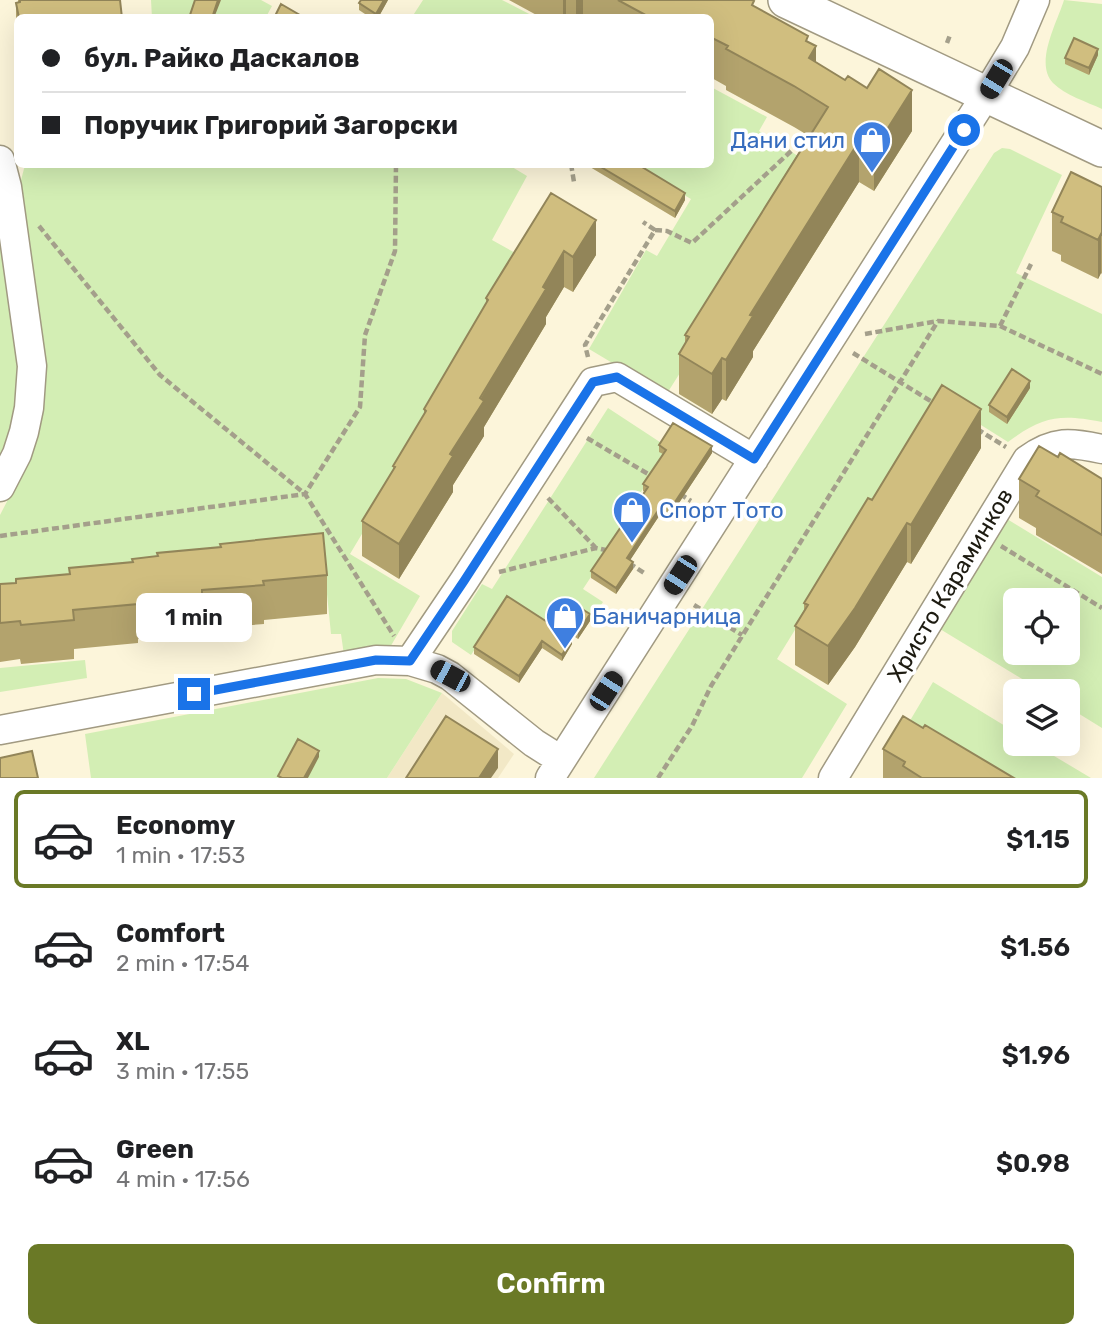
<!DOCTYPE html>
<meta charset="utf-8">
<style>
:root{--surface:#fff;--page:#f2f2f2;--text:#202124;--muted:#757577;--line:#e0e0e0;--accent:#6a7926}
body{margin:0;font-family:Rubik,sans-serif;background:var(--page);color:var(--text);height:100vh;display:flex;flex-direction:column;font-size:26px;white-space:nowrap}
*{box-sizing:border-box;margin:0}
p{font-size:23px;color:var(--muted)}
.icon{flex:none;width:38px;height:38px;fill:none;stroke:currentColor;stroke-width:2;stroke-linecap:round;stroke-linejoin:round}
.map{position:relative;height:778px;overflow:hidden}
.details{display:flex;flex-direction:column;background:var(--surface);flex:1}
.details>*{flex:none}
.guide{position:absolute;left:14px;top:14px;width:700px;height:154px;border-radius:10px;box-shadow:0 7px 28px #0002;display:grid;align-content:center;height:154px;padding:0 28px;background:var(--surface)}
.fabs{position:absolute;left:1003px;top:588px;display:grid;gap:14px}
.fabs a{display:grid;place-items:center;width:77px;height:77px;border-radius:10px;background:var(--surface);box-shadow:0 7px 28px #0002;font-size:35px}
.end{position:absolute;width:32px;height:32px;margin:-16px;border:9px solid #1a73e8;background:#fff;box-shadow:0 0 0 4px #fff}
.from{border-radius:50%}
.bubble{position:absolute;height:49px;border-radius:10px;background:var(--surface);box-shadow:0 7px 28px #0002;font-size:23px;font-weight:600;line-height:49px;text-align:center}
.car{position:absolute;width:21px;height:42px;margin:-21px -10px;border-radius:9px;box-shadow:0 0 5px 2px #0007;background:linear-gradient(#222 24%,#8ab4d8 0 40%,#222 0 76%,#8ab4d8 0 86%,#222 0)}
.guide b{display:flex;align-items:center;gap:24px;height:66px;font-size:26px}
.guide b+b{border-top:2px solid var(--line)}
.guide i{width:18px;height:18px;background:var(--text)}
ul{padding:12px 0 0;list-style:none}
li{display:flex;align-items:center;gap:21px;height:98px;margin:0 14px 10px;padding:0 14px;border:4px solid transparent;border-radius:10px}
li div{flex:1}
li b{display:block;font-size:26px}
li em{font-style:normal;font-weight:600}
li.active{border-color:var(--accent)}
li>.icon{width:63px;height:63px;stroke-width:1.5}
.button{display:flex;gap:14px;margin-top:auto;padding:14px 28px}
.button a{flex:1;height:80px;border-radius:10px;background:var(--accent);color:#fff;font-size:28px;font-weight:600;line-height:80px;text-align:center}
.map>svg:first-child{display:block}
.built{fill:#f2e8c6}
.green{fill:#d3eeb4;fill-rule:evenodd}
.lines{fill:none;stroke-linecap:round;stroke-linejoin:round}
.minor-casing{stroke:#a19a82;stroke-width:31}
.major-casing{stroke:#a19a82;stroke-width:38}
.path{stroke:#a49f8b;stroke-width:4.5;stroke-dasharray:7 3.5;stroke-linecap:butt}
.minor{stroke:#fff;stroke-width:28}
.major{stroke:#fff;stroke-width:35}
.wall{fill:#b3a36d}
.shaded-wall{fill:#928559}
.building{fill:#d0be7f;stroke:#928559;stroke-width:2}
.route{stroke:#1a73e8;stroke-width:9}
.labels{text-anchor:middle;dominant-baseline:central;stroke-width:7;stroke-linejoin:round;paint-order:stroke}
.shop-label{font-size:23px;fill:#366cbe;stroke:#fff;text-anchor:start}
.street-label{font-size:23px;fill:#1d1b11;stroke:#fff}
</style>
<div class="map">
<svg width="1102" height="778" viewBox="0 0 1102 778">
<rect width="100%" height="100%" fill="#fcf5da"/>
<path class="built" d="M 442,693 L 514,754 L 498,778 L 387,778 Z"/>
<path class="green" d="M 151,0 L 261,0 L 272,6 L 266,17 L 152,18 Z
M 423,0 L 502,0 L 535,17 L 412,17 Z
M 1064,0 L 1102,4 L 1102,109 C 1087,102 1065,95 1053,83 C 1034,63 1057,23 1064,0 Z
M 711,87 L 767,117 L 759,131 L 812,165 L 666,395 L 589,349 L 646,250 L 657,256 L 691,199 L 632,165 L 710,164 Z
M 1002,148 L 1010,149 L 1062,175 L 1016,273 L 1102,314 L 1102,422 C 1060,414 1043,416 1008,442 L 938,398 L 777,659 L 847,704 L 802,778 L 594,778 L 994,153 Z
M 507,164 L 527,176 L 492,240 L 526,259 L 350,554 L 420,596 L 389,649 L 344,655 L 341,634 L 331,634 L 324,564 L 0,616 L 0,515 L 29,459 L 42,411 L 44,388 L 43,343 L 20,184 L 25,165 Z
M 0,240 C 10,308 34,389 0,455 Z
M 608,408 L 669,448 L 641,492 L 645,495 L 583,589 L 603,602 L 591,620 L 571,607 L 556,631 L 507,600 L 471,655 L 452,642 L 452,631 L 482,584 L 492,589 Z
M 1007,519 L 1102,577 L 1102,728 L 1068,707 L 1068,691 L 1042,691 L 940,629 ZM 1015,600 L 1068,600 L 1068,653 L 1015,653 Z
M 85,660 L 87,678 L 0,692 L 0,668 Z
M 378,678 L 406,679 L 442,693 L 387,778 L 91,778 L 85,734 Z
M 933,682 L 1015,732 L 1015,744 L 1034,744 L 1091,778 L 974,778 L 902,734 Z"/>
<g class="lines">
<g class="minor-casing">
<path id="minor" d="M 0,160 L 7,187 L 32,366 L 29,408 L 24,432 L 17,454 L 0,487
M 410,661 L 464,581 L 593,382 L 617,377 L 754,459
M 0,730 L 376,660 L 410,661 L 437,669 L 450,676 L 534,743 L 561,760
M 550,778 L 986,95 L 1015,47 L 1035,0
M 833,778 L 1027,460 C 1054,440 1071,442 1102,449"/>
</g>
<g class="major-casing">
<path id="major" d="M 786,0 L 1102,149"/>
</g>
<path class="path" d="M 947,43 L 950,35
M 571,164 L 574,182
M 39,226 L 160,375 L 305,494 L 394,636
M 655,230 L 667,231 L 692,243 L 803,140
M 1000,326 L 1031,264
M 865,334 L 938,321 L 1000,326 L 1102,374
M 853,353 L 937,405
M 588,357 L 585,345 L 655,230 L 643,222
M 977,429 L 1006,447
M 587,438 L 655,478
M 680,494 L 691,501
M 548,498 L 595,547
M 0,536 L 305,494 L 360,407 L 365,335 L 395,251 L 396,164
M 1001,546 L 1102,608
M 629,563 L 644,573
M 499,572 L 596,548 L 610,551
M 694,605 L 742,635
M 658,778 L 692,726 L 711,686 L 938,321"/>
<use href="#minor" class="minor"/>
<use href="#major" class="major"/>
</g>
<path class="wall" d="M 18,0 L 120,0 L 122,18 L 18,18 L 18,49 L 16,42 L 16,3 L 18,3 Z
M 388,0 L 378,18 L 371,18 L 359,10 L 359,3 Z
M 509,0 L 752,0 L 754,7 L 808,42 L 816,62 L 912,131 L 874,191 L 859,182 L 753,351 L 753,357 L 726,401 L 722,399 L 712,414 L 679,394 L 679,354 L 685,343 L 685,335 L 809,136 L 794,127 L 726,90 L 726,86 L 710,77 L 710,18 L 542,18 Z
M 1098,55 L 1089,75 L 1065,64 L 1065,58 Z
M 585,164 L 637,164 L 685,200 L 675,218 Z
M 1102,187 L 1102,274 L 1101,273 L 1098,279 L 1061,261 L 1061,255 L 1052,251 L 1052,212 Z
M 551,193 L 596,255 L 573,292 L 564,287 L 546,317 L 546,324 L 484,427 L 484,436 L 453,485 L 453,492 L 399,579 L 362,556 L 362,521 L 393,470 L 393,466 L 424,415 L 424,409 L 486,303 L 486,298 Z
M 1030,388 L 1007,424 L 989,412 L 989,405 Z
M 659,445 L 712,453 L 671,515 L 663,510 L 630,560 L 633,569 L 616,594 L 591,578 L 591,571 L 645,492 L 643,491 L 643,484 L 663,454 L 659,452 Z
M 981,448 L 911,564 L 907,562 L 855,647 L 828,685 L 795,665 L 795,626 L 804,610 L 804,603 L 872,500 Z
M 1058,457 L 1102,479 L 1102,574 L 1036,535 L 1036,528 L 1019,518 L 1019,479 Z
M 327,575 L 327,614 L 264,620 L 264,624 L 202,629 L 202,633 L 138,639 L 138,643 L 74,649 L 74,659 L 21,664 L 20,659 L 0,662 L 0,584 L 16,583 Z
M 507,596 L 572,644 L 562,661 L 542,648 L 519,683 L 474,654 L 474,647 Z
M 590,621 L 578,639 L 562,628 L 562,622 Z
M 923,728 L 1014,778 L 883,778 L 883,749 Z"/>
<path class="shaded-wall" d="M 218,0 L 221,0 L 214,18 L 213,15 Z
M 384,0 L 388,0 L 378,18 L 376,18 L 376,14 Z
M 563,0 L 566,0 L 566,18 L 563,18 Z
M 576,0 L 583,0 L 583,18 L 576,18 Z
M 816,46 L 816,87 L 809,58 Z
M 1098,49 L 1098,55 L 1089,75 L 1089,68 Z
M 912,90 L 912,131 L 874,191 L 874,150 Z
M 859,141 L 859,182 L 753,351 L 753,357 L 726,401 L 726,360 L 750,315 Z
M 685,193 L 685,200 L 675,218 L 675,211 Z
M 596,220 L 596,255 L 573,292 L 573,257 Z
M 1101,234 L 1101,273 L 1098,279 L 1098,240 Z
M 564,251 L 564,287 L 546,317 L 546,324 L 484,427 L 484,436 L 453,485 L 453,492 L 399,579 L 399,544 L 450,454 L 543,287 Z
M 722,358 L 722,399 L 712,414 L 712,374 Z
M 1030,381 L 1030,388 L 1007,424 L 1007,417 Z
M 981,409 L 981,448 L 911,564 L 911,525 Z
M 712,446 L 712,453 L 671,515 L 671,508 Z
M 663,503 L 663,510 L 627,565 L 627,558 Z
M 907,523 L 907,562 L 855,647 L 828,685 L 828,646 Z
M 633,562 L 633,569 L 616,594 L 616,588 Z
M 590,614 L 590,621 L 578,639 L 578,632 Z
M 572,638 L 572,644 L 562,661 L 562,655 Z
M 542,641 L 542,648 L 519,683 L 519,676 Z
M 498,749 L 498,768 L 491,778 L 479,778 Z
M 319,751 L 319,757 L 308,778 L 304,778 Z"/>
<path class="building" d="M 20,0 L 120,0 L 122,18 L 19,18 L 16,3 L 20,2 Z
M 195,0 L 218,0 L 213,15 L 216,18 L 189,18 Z
M 361,0 L 384,0 L 376,14 L 359,3 Z
M 618,0 L 752,0 L 754,1 L 752,5 L 808,36 L 806,41 L 816,46 L 809,58 L 845,80 L 848,76 L 867,88 L 879,69 L 912,90 L 874,150 L 859,141 L 750,315 L 753,316 L 726,360 L 722,358 L 712,374 L 679,354 L 689,337 L 685,335 L 828,107 L 794,86 L 726,49 L 728,46 L 710,37 L 710,18 L 651,18 Z
M 281,4 L 305,18 L 274,18 Z
M 1074,38 L 1098,49 L 1089,68 L 1065,58 Z
M 596,164 L 637,164 L 685,193 L 675,211 Z
M 1071,172 L 1102,187 L 1102,235 L 1101,234 L 1098,240 L 1061,222 L 1063,217 L 1052,212 Z
M 551,193 L 596,220 L 573,257 L 564,251 L 543,287 L 546,289 L 480,398 L 484,401 L 450,454 L 453,456 L 399,544 L 362,521 L 395,467 L 393,466 L 426,411 L 424,409 L 488,300 L 486,298 Z
M 1012,369 L 1030,381 L 1007,417 L 989,405 Z
M 942,385 L 981,409 L 911,525 L 907,523 L 855,608 L 828,646 L 795,626 L 808,605 L 804,603 L 868,498 L 872,500 Z
M 673,423 L 712,446 L 671,508 L 663,503 L 627,558 L 633,562 L 616,588 L 591,571 L 648,487 L 643,484 L 666,450 L 659,445 Z
M 1039,446 L 1058,457 L 1060,453 L 1102,479 L 1102,535 L 1036,496 L 1039,491 L 1019,479 Z
M 323,533 L 327,575 L 263,581 L 264,585 L 202,590 L 202,594 L 138,600 L 138,604 L 73,610 L 74,620 L 21,625 L 20,621 L 0,623 L 0,584 L 16,583 L 16,579 L 70,574 L 69,568 L 133,562 L 132,559 L 158,556 L 157,553 L 221,547 L 220,544 Z
M 507,596 L 572,638 L 562,655 L 542,641 L 519,676 L 474,647 Z
M 574,604 L 590,614 L 578,632 L 562,622 Z
M 446,716 L 498,749 L 479,778 L 406,778 Z
M 903,716 L 923,728 L 925,725 L 1014,778 L 922,778 L 903,766 L 905,762 L 883,749 Z
M 298,739 L 319,751 L 304,778 L 282,778 L 278,776 Z
M 32,751 L 38,778 L 0,778 L 0,758 Z"/>
<g class="lines">
<path class="route" d="M 194,694 L 376,660 L 410,661 L 464,581 L 593,382 L 617,377 L 754,459 L 964,130"/>
</g>
<defs>
<g id="shop-pin" transform="scale(2.0125)"><path d="M0 17L-7.5 6A9.5 9.5 0 1 1 7.5 6Z" fill="#3f7fe0" stroke="#fff"/><path d="M-5-2.5h2.3a2.7 3.5 0 0 1 5.4 0H5L5.5 6h-11ZM-1.5-2.5h3a1.5 2.3 0 0 0-3 0Z" fill="#fff"/></g>
</defs>
<g fill-rule="evenodd">
<use href="#shop-pin" x="872" y="140"/>
<use href="#shop-pin" x="632" y="510"/>
<use href="#shop-pin" x="565" y="616"/>
</g>
<g class="labels">
<g class="shop-label">
<text x="845" y="140" text-anchor="end">Дани стил</text>
<text x="659" y="510">Спорт Тото</text>
<text x="592" y="616">Баничарница</text>
</g>
<g class="street-label">
<text transform="translate(950 585) rotate(-59)">Христо Караминков</text>
</g>
</g>
</svg>
<div class="fabs">
<a><svg class="icon" aria-label="locate" viewBox="0 0 24 24"><circle cx="12" cy="12" r="6"/><path d="M12 2v4M12 18v4M2 12h4M18 12h4"/></svg></a>
<a><svg class="icon" aria-label="layers" viewBox="0 0 24 24"><path d="M12 4l9 5-9 5-9-5zM3 14l9 5 9-5"/></svg></a>
</div>
<i class="end from" style="left:964px;top:130px"></i>
<i class="end" style="left:194px;top:694px"></i>
<div class="bubble" style="left:136px;top:593px;width:116px">1 min</div>
<i class="car" style="left:996px;top:79px;rotate:211deg"></i>
<i class="car" style="left:680px;top:575px;rotate:213deg"></i>
<i class="car" style="left:450px;top:676px;rotate:298deg"></i>
<i class="car" style="left:606px;top:691px;rotate:33deg"></i>
<div class="guide">
<b><i class="from"></i>бул. Райко Даскалов</b>
<b><i></i>Поручик Григорий Загорски</b>
</div>
</div>
<section class="details">
<ul>
<li class="active"><svg class="icon" aria-label="car" viewBox="0 0 24 24"><path d="M5 17H2v-5l4-1 3-4h7l3 4 3 1v5h-3M9 17h6M6 11h13"/><circle cx="7" cy="17" r="2"/><circle cx="17" cy="17" r="2"/></svg><div><b>Economy</b><p>1 min · 17:53</p></div><em>$1.15</em></li>
<li><svg class="icon" aria-label="car" viewBox="0 0 24 24"><path d="M5 17H2v-5l4-1 3-4h7l3 4 3 1v5h-3M9 17h6M6 11h13"/><circle cx="7" cy="17" r="2"/><circle cx="17" cy="17" r="2"/></svg><div><b>Comfort</b><p>2 min · 17:54</p></div><em>$1.56</em></li>
<li><svg class="icon" aria-label="car" viewBox="0 0 24 24"><path d="M5 17H2v-5l4-1 3-4h7l3 4 3 1v5h-3M9 17h6M6 11h13"/><circle cx="7" cy="17" r="2"/><circle cx="17" cy="17" r="2"/></svg><div><b>XL</b><p>3 min · 17:55</p></div><em>$1.96</em></li>
<li><svg class="icon" aria-label="car" viewBox="0 0 24 24"><path d="M5 17H2v-5l4-1 3-4h7l3 4 3 1v5h-3M9 17h6M6 11h13"/><circle cx="7" cy="17" r="2"/><circle cx="17" cy="17" r="2"/></svg><div><b>Green</b><p>4 min · 17:56</p></div><em>$0.98</em></li>
</ul>
<div class="button"><a>Confirm</a></div>
</section>
